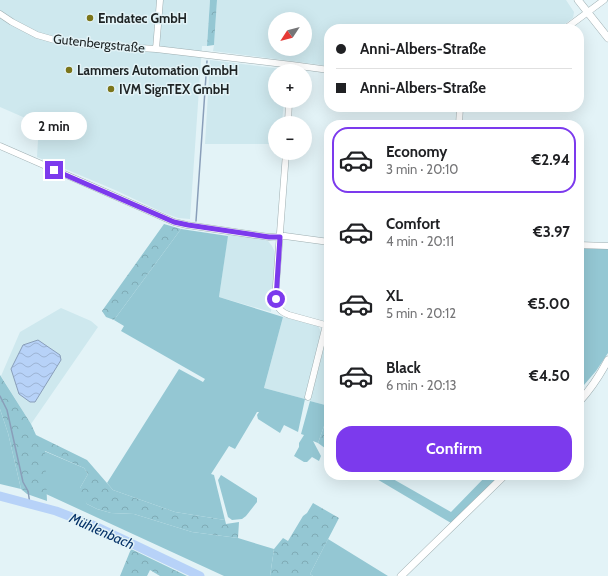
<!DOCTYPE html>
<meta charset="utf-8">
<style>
:root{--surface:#fff;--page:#f2f2f2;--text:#202124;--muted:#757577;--line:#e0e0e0;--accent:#7c3aed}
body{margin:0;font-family:Cabin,sans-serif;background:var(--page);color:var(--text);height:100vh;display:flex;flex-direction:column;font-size:15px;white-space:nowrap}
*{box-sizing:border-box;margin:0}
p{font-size:13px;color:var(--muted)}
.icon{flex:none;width:22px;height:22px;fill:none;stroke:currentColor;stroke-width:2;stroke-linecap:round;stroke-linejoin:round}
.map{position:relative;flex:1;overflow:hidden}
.sheet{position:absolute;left:324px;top:120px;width:260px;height:360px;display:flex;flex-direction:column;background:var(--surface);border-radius:16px;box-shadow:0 4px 16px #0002}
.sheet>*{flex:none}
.top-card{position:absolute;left:324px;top:24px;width:260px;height:88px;border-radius:16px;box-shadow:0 4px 16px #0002;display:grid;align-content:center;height:88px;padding:0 12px;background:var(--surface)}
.needle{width:26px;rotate:234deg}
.controls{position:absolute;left:268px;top:12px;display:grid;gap:8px}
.controls a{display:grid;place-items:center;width:44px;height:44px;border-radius:50%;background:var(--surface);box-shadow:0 4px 16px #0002;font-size:20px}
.end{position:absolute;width:18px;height:18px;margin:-9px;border:5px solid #7c3aed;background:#fff;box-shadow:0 0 0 2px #fff}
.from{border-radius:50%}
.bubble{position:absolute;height:28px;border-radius:14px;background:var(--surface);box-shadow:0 4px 16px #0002;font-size:13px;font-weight:800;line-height:28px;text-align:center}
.top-card b{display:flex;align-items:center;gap:14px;height:38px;font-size:15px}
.top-card b+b{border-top:1px solid var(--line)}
.top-card i{width:10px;height:10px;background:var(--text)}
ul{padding:7px 0 0;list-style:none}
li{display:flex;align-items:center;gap:12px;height:66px;margin:0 8px 6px;padding:0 4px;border:2px solid transparent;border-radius:16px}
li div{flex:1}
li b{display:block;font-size:15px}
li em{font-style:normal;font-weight:800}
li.selected{border-color:var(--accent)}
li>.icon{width:36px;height:36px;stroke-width:1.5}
.action{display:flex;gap:8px;margin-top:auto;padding:8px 12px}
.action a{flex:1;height:46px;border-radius:16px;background:var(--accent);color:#fff;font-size:16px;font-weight:800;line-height:46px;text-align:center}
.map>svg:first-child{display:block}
.built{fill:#cee8ee;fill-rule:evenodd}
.grass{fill:#94c7d3}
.forest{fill:url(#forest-crowns)}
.water{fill:url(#water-waves);stroke:#899eb9}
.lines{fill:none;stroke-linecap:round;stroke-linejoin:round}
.stream{stroke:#899eb9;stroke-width:1.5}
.river{stroke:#b7d2f8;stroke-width:9}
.minor-casing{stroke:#9eaeb1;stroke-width:7}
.tertiary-casing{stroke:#9eaeb1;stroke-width:8}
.minor{stroke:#fff;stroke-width:6}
.tertiary{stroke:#fff;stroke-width:7}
.route{stroke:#7c3aed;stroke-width:5}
.poi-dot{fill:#7b751a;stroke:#e3f3f7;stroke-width:1.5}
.labels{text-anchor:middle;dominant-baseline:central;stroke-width:3;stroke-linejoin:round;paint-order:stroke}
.poi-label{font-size:13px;font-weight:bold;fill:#1e2425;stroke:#e3f3f7;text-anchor:start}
.street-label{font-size:13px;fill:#1e2425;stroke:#e3f3f7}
.water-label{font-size:14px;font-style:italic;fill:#063369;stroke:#e3f3f7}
</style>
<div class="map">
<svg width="608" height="576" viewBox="0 0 608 576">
<defs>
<pattern id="forest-crowns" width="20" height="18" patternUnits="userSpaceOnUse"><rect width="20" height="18" fill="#94c7d3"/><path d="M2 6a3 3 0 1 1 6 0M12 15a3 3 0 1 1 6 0" fill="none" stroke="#7fabb5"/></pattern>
<pattern id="water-waves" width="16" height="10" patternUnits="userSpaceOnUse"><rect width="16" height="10" fill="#b7d2f8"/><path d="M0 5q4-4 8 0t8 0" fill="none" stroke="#9db4d4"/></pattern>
</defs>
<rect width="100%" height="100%" fill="#e3f3f7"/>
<path class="built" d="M 0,0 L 210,0 L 207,46 L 202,46 L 190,219 L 178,218 L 164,213 L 115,190 L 37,157 L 39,124 L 0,107 Z
M 217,0 L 566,0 L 574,12 L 573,18 L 558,29 L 329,29 L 329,66 L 213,51 L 214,45 ZM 275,19 L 305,19 L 305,49 L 275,49 Z
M 210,60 L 282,69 L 284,71 L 275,71 L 275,101 L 284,101 L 282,123 L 275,123 L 275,144 L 205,144 Z
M 228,234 L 259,238 L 268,241 L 272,246 L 275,252 L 271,312 L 219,297 Z
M 61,308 L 91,321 L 98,327 L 31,424 L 1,376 L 20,332 Z
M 283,317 L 318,326 L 322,333 L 305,399 L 264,388 Z
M 329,335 L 329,406 L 310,401 L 327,336 Z"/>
<path class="grass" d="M 181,229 L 228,236 L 219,297 L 283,317 L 264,388 L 305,399 L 298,432 L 284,425 L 280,433 L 258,419 L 257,415 L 259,412 L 257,412 L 235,449 L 229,446 L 211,474 L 214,475 L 225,520 L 175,512 L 113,490 L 107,483 L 179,369 L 203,382 L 205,379 L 121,331 L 124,326 L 114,320 Z
M 579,248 L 608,249 L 608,353 L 596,371 L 584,385 L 579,385 Z
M 310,401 L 329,406 L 329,412 L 318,443 L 313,441 L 321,456 L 319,461 L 312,457 L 307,462 L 304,462 L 294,456 L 299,447 L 299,443 L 304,435 L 301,434 Z
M 0,409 L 8,433 L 21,489 L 0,484 Z
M 44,451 L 84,468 L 88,474 L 80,488 L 87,504 L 97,509 L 111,513 L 134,514 L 192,532 L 238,538 L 274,549 L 270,576 L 224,576 L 46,494 Z
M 221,475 L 257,498 L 257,502 L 246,516 L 242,519 L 232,520 L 228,517 L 218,480 Z
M 370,475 L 386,475 L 451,512 L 487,475 L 500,475 L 451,523 Z
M 328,539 L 388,576 L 313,576 L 310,574 Z"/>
<path class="forest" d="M 210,0 L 217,0 L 214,45 L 207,46 Z
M 164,224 L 181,229 L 114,320 L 106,317 L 102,311 Z
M 0,375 L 31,424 L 36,435 L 87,460 L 113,490 L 175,512 L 225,520 L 226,524 L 239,522 L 238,538 L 192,532 L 134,514 L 111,513 L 97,509 L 87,504 L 80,494 L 80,488 L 88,474 L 84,468 L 45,451 L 47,501 L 27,494 L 21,489 L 8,433 L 0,409 Z
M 329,412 L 329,451 L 318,443 Z
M 313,503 L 339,518 L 310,574 L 313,576 L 270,576 L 274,549 L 283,538 L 288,541 L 303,516 L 307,513 Z
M 131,549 L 187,576 L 160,576 L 150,570 L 147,576 L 120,576 Z"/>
<path class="water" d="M 38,340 L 60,355 L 61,360 L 35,402 L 30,402 L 19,394 L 11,369 L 23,345 Z"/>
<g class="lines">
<path class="stream" d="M 196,221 L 207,61
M 0,396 L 7,410 L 23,482 L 28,491 L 30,504"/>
<path class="river" d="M 0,496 L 56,511 L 95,526 L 200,576"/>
<g class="minor-casing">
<path id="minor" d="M 160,0 L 156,49 L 292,65 L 329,70
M 0,14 L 12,22 L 37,35 L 58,41 L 92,45 L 156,49
M 565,29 L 604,0
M 288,123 L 289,101
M 459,125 L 460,107
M 0,146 L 174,222 L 187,225 L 269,237 L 285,236 L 329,242
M 286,153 L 275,299 C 277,308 281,312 289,315 L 329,326
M 579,245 L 608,246
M 308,397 L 326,325"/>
</g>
<g class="tertiary-casing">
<path id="tertiary" d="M 578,0 L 608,38
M 579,402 C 591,389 600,375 608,360
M 401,576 L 505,475"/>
</g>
<use href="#minor" class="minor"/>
<use href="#tertiary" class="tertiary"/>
</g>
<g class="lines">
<path class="route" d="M 54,170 L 174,222 L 188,225 L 269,237 L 280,237 L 276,299"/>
</g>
<g class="poi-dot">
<circle cx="90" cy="18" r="4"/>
<circle cx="69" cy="70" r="4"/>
<circle cx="111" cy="89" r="4"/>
</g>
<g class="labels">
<g class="poi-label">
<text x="98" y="18">Emdatec GmbH</text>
<text x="77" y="70">Lammers Automation GmbH</text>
<text x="119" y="89">IVM SignTEX GmbH</text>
</g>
<g class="street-label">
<text transform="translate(99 43) rotate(6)">Gutenbergstraße</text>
</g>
<g class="water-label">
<text transform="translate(102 531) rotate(24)">Mühlenbach</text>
</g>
</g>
</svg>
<div class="controls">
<a><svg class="needle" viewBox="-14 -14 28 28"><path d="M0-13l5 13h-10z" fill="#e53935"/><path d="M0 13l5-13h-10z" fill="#757577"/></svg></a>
<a>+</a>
<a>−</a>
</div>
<i class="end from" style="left:276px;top:299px"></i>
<i class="end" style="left:54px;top:170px"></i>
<div class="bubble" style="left:21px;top:112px;width:66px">2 min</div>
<div class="top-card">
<b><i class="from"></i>Anni-Albers-Straße</b>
<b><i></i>Anni-Albers-Straße</b>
</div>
<section class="sheet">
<ul>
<li class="selected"><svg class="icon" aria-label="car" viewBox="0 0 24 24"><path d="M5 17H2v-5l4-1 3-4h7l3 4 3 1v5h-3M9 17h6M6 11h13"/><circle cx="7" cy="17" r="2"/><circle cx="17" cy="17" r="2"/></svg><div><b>Economy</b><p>3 min · 20:10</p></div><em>€2.94</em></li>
<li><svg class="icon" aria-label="car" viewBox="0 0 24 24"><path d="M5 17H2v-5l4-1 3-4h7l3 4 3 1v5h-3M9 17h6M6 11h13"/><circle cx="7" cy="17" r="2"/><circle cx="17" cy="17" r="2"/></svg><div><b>Comfort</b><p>4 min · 20:11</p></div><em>€3.97</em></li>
<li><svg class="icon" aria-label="car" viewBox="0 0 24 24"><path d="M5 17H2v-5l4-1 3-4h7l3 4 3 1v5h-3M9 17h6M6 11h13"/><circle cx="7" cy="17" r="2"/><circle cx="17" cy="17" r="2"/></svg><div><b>XL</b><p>5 min · 20:12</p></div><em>€5.00</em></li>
<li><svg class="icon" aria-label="car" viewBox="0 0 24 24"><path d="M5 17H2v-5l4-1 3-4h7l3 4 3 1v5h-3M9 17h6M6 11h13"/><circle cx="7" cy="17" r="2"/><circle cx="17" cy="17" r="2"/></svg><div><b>Black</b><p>6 min · 20:13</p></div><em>€4.50</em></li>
</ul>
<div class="action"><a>Confirm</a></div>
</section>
</div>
